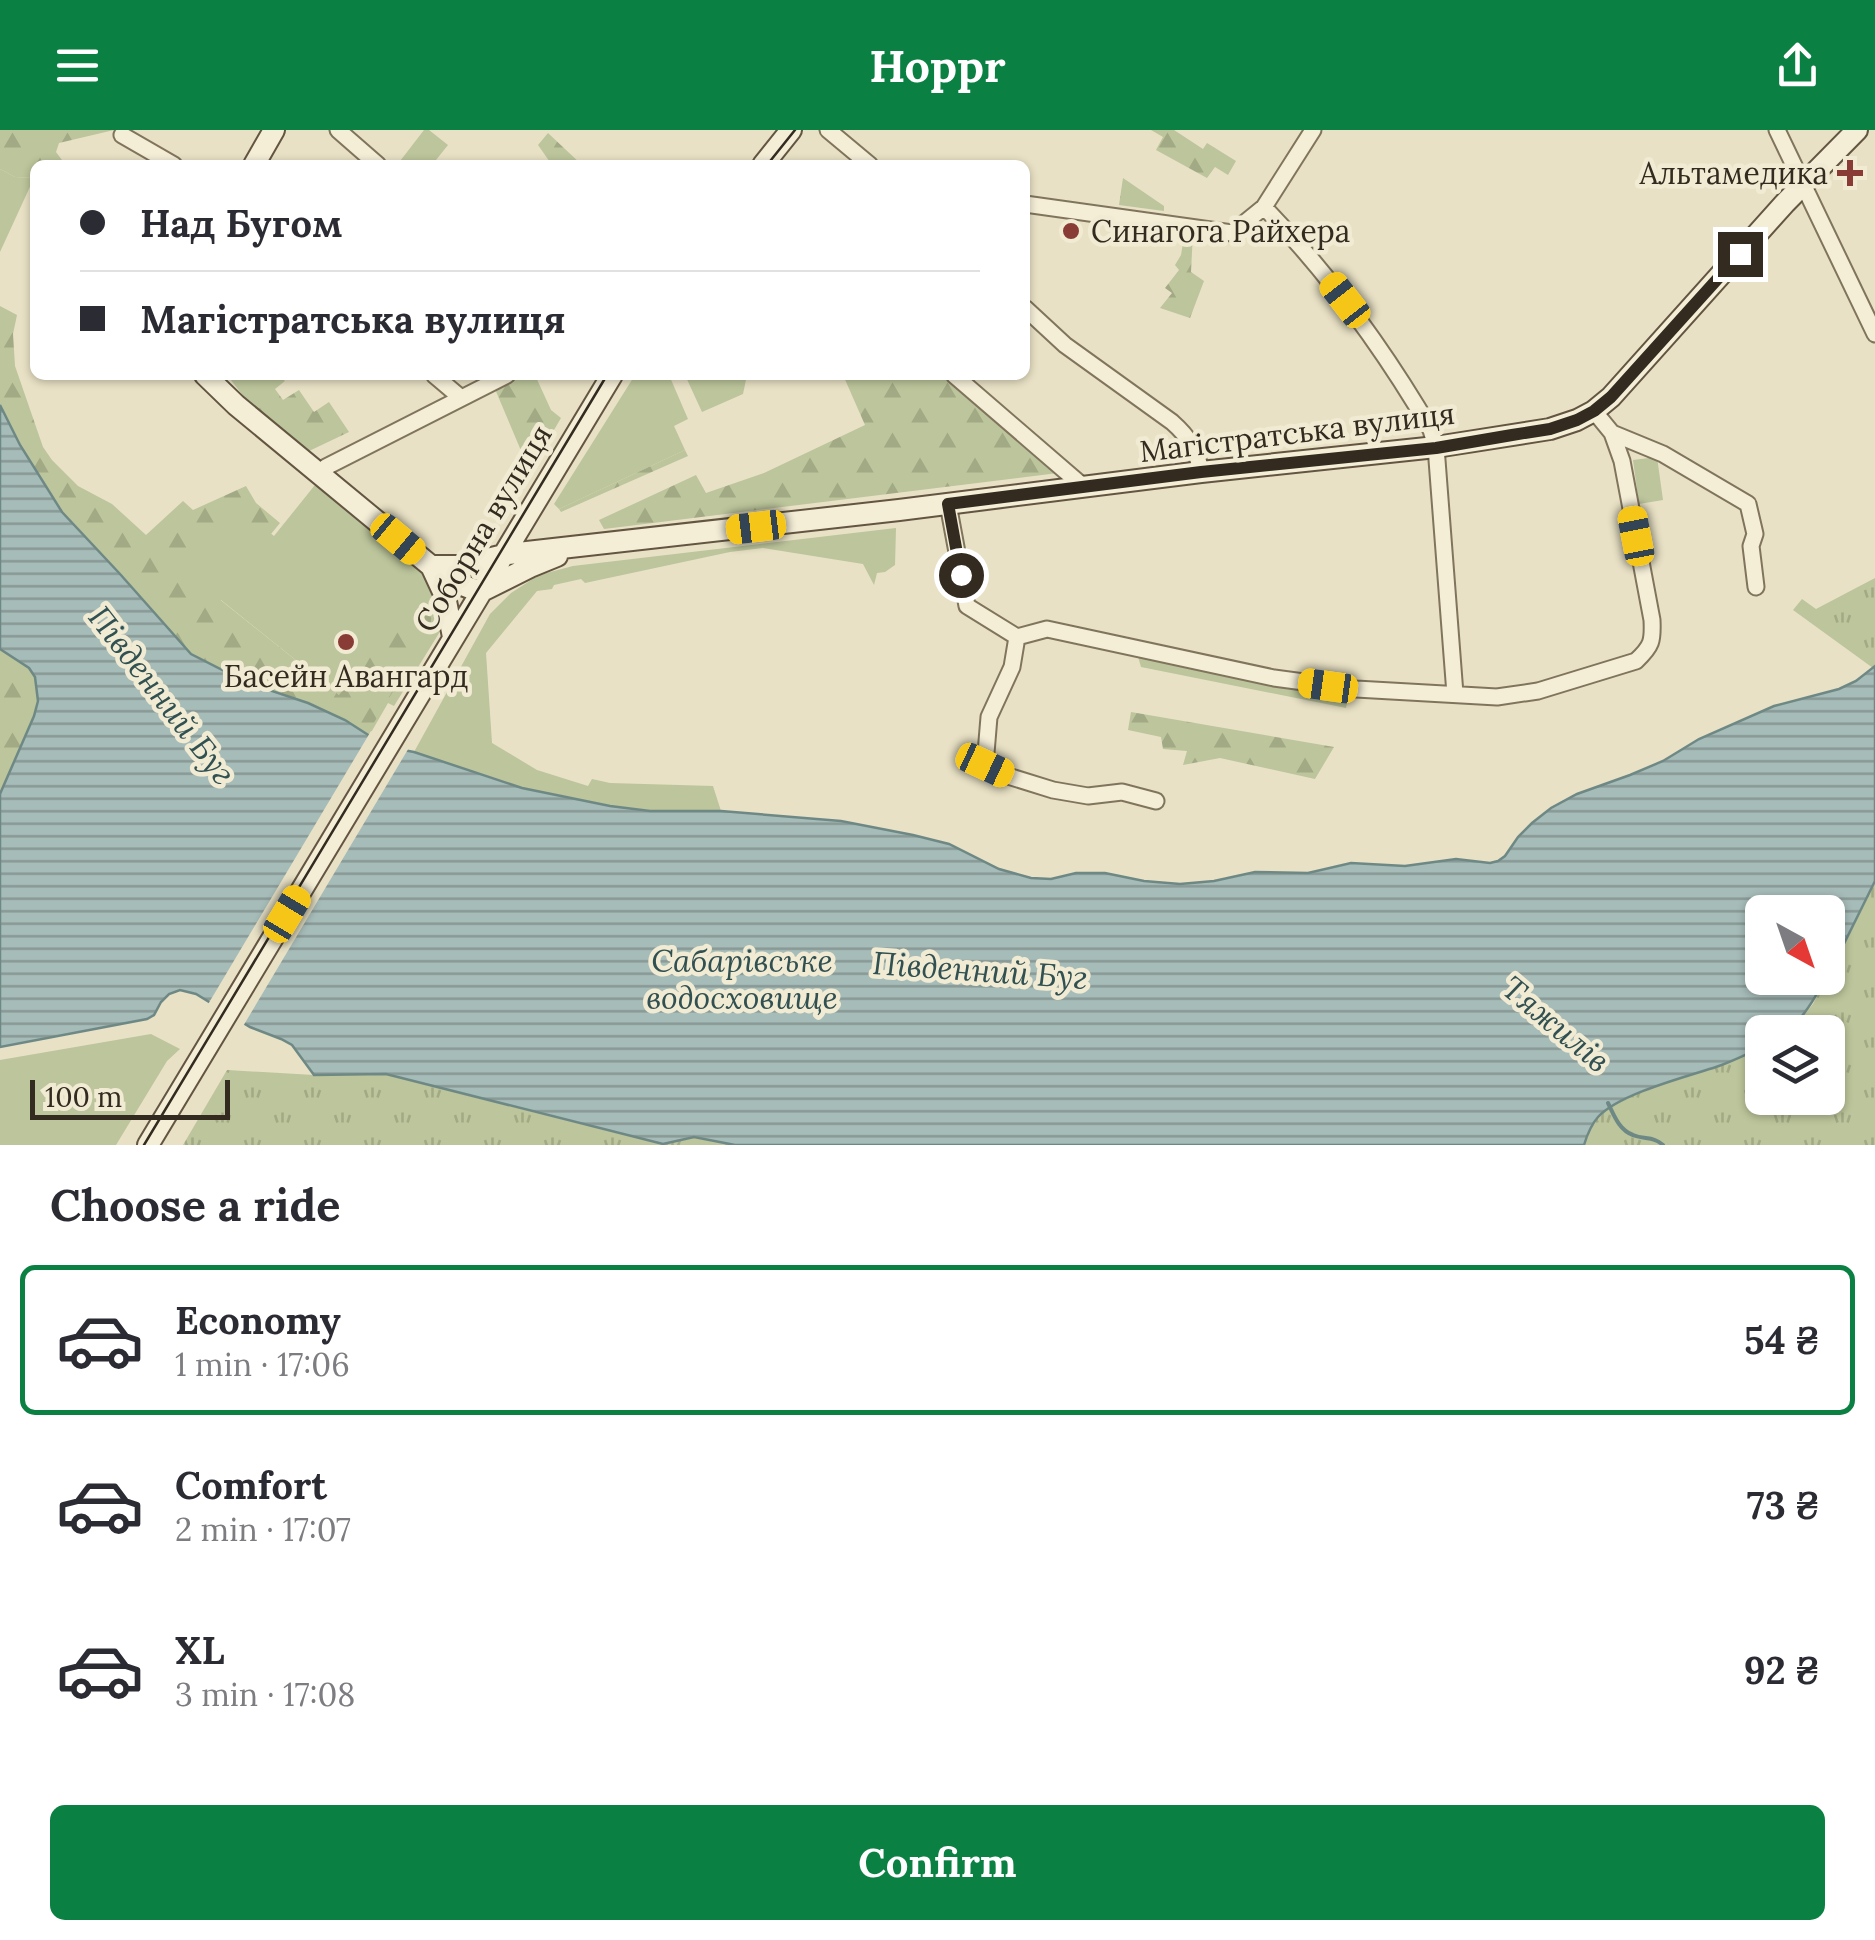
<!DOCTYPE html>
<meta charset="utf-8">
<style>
:root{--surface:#fff;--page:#f7f7f7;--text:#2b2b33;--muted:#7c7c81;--line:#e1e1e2;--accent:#0b8043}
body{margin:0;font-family:Lora,serif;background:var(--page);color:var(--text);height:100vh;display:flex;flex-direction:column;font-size:38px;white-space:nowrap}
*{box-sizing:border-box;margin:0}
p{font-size:32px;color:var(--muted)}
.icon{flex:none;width:55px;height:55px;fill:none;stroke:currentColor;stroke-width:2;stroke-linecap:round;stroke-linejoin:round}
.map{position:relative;height:1015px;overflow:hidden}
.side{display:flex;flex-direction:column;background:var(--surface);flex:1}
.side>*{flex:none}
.top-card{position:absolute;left:30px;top:30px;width:1000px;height:220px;border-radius:15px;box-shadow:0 2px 8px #0004;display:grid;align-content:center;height:220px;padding:0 50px;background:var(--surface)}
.needle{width:65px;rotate:140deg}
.buttons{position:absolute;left:1745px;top:765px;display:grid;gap:20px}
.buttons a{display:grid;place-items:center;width:100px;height:100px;border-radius:15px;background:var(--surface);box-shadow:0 2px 8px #0004;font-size:50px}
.scale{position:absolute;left:30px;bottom:25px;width:200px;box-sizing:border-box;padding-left:10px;border:5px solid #332b1f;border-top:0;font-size:28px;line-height:35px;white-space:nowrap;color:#332b1f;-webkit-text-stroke:8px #f1ebd4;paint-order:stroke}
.end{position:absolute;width:45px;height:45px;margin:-22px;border:12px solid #332b1f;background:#fff;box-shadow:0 0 0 5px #fff}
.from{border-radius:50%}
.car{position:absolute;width:30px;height:60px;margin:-30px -15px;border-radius:12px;box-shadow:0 0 8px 2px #0007;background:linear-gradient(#f5c518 24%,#345 0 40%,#f5c518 0 76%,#345 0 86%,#f5c518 0)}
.top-card b{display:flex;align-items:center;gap:35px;height:95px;font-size:38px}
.top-card b+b{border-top:2px solid var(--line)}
.top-card i{width:25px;height:25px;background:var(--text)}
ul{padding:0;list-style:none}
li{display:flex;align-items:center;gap:30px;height:150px;margin:0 20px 15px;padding:0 30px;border:5px solid transparent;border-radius:15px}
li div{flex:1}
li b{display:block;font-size:38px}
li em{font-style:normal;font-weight:800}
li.on{border-color:var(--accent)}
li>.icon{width:90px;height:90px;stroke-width:1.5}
h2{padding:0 50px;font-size:45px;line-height:120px}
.button{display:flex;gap:20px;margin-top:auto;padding:20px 50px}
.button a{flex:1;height:115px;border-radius:15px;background:var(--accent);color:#fff;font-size:40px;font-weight:800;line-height:115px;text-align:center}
header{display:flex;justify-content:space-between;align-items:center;height:130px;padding:0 50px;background:var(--accent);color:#fff;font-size:45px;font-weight:800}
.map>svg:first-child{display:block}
.grass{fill:#bcc59b}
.forest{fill:url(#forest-firs)}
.park{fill:url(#park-tufts)}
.water{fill:url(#water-rules);stroke:#6e8985;stroke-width:2.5}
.pier{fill:#e8e1c5}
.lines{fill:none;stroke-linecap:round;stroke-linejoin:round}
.stream{stroke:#6e8985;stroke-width:4}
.street-casing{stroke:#81745d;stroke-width:19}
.secondary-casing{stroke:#635541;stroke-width:24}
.street{stroke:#f4eed7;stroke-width:15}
.secondary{stroke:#f4eed7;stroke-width:20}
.tram{stroke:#332b1f;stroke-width:2.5}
.route{stroke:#332b1f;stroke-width:12}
.poi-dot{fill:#883c35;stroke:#f1ebd4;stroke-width:4}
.labels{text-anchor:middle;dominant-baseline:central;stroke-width:9;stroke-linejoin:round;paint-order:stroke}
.poi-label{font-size:30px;fill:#332b1f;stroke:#f1ebd4;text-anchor:end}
.street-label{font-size:30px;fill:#332b1f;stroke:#f1ebd4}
.water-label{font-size:32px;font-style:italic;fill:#315051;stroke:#f1ebd4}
</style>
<header><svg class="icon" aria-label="menu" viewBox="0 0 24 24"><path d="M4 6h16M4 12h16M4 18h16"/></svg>Hoppr<svg class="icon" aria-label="share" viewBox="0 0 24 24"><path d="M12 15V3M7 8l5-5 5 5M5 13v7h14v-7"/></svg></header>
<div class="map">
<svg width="1875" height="1015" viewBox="0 0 1875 1015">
<defs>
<pattern id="forest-firs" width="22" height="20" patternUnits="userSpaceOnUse" patternTransform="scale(2.5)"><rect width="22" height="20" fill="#bcc59b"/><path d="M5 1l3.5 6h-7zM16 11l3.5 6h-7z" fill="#a2a985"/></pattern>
<pattern id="park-tufts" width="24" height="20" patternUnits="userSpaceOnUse" patternTransform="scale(2.5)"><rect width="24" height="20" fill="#bcc59b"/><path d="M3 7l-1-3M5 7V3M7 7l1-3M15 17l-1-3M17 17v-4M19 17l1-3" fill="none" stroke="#a2a985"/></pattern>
<pattern id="water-rules" width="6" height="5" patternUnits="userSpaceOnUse" patternTransform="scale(2.5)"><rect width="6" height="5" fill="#a6bcb8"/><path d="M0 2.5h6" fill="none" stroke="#889995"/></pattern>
</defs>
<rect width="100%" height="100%" fill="#e8e1c5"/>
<path class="grass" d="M 424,0 L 429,0 L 448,15 L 432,35 L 397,35 Z
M 0,39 L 15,47 L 34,48 L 0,122 Z
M 635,245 L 669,245 L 688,289 L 674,296 L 685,320 L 559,379 L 554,374 Z
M 685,245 L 747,245 L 743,264 L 702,282 Z
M 1657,327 L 1663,370 L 1639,374 L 1633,330 Z
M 319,350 L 430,441 L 444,488 L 441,500 L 394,576 L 388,573 L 369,606 L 345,590 L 339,565 L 221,470 L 203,486 L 157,448 L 222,382 L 245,383 L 274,406 Z
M 896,398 L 895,435 L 885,442 L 877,443 L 874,455 L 863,434 L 763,418 L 730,422 L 585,453 L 581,449 L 554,455 L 552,459 L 537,461 L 486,523 L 492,613 L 537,640 L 588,656 L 592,649 L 610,653 L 713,656 L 721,681 L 650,681 L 610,676 L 522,658 L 414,622 L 490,484 L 511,463 L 539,445 L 573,436 Z
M 1137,523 L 1349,563 L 1346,578 L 1141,537 Z
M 151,904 L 180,919 L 167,931 L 116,1015 L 0,1015 L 0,930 Z"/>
<path class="forest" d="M 0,0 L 114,0 L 59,13 L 56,22 L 65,34 L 35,35 L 34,48 L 15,47 L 0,39 Z
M 1151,0 L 1174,0 L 1203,19 L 1207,13 L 1236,31 L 1228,45 L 1215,37 L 1207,48 L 1156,20 L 1163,7 Z
M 548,3 L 582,35 L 552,35 L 538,15 Z
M 1123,48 L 1164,76 L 1164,81 L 1119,75 Z
M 1185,101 L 1193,102 L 1191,142 L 1204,151 L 1190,188 L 1160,178 L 1172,163 L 1165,158 L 1179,140 L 1175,135 L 1181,125 Z
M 0,176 L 17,185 L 13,204 L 15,236 L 43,317 L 52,330 L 78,356 L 112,374 L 146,405 L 183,371 L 193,380 L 246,356 L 256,373 L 280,393 L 258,420 L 221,389 L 177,437 L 214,471 L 218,468 L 339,565 L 428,454 L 433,468 L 430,501 L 367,604 L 329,583 L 248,553 L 191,524 L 120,444 L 62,382 L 20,315 L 0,275 Z
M 227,245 L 279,245 L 285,251 L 275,259 L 283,270 L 299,260 L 314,282 L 329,272 L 349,302 L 307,322 L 248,272 Z
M 527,245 L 535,245 L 551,280 L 561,288 L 520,358 L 504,354 L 522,323 L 495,259 Z
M 843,245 L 955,245 L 1066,342 L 604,399 L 599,390 L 696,345 L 706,363 L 764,343 L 865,295 Z
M 685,320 L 688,326 L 561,382 L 559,379 Z
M 0,519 C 11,525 26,532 33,543 C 51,572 13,634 0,664 Z
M 1131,582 L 1334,617 L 1315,649 L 1220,628 L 1183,635 L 1187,621 L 1163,619 L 1161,607 L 1128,600 Z"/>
<path class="park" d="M 1875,448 L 1875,536 L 1873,538 L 1793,480 L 1802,469 L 1816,479 Z
M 1875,751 L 1875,1015 L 1580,1015 L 1592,964 L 1762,903 L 1762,968 L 1828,968 L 1828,902 L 1764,902 L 1795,896 L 1813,874 Z
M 227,940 L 314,945 L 386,944 L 663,1014 L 694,1007 L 735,1015 L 183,1015 Z"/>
<path class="water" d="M 0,275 L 20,315 L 62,382 L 120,444 L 191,524 L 248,553 L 308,573 L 345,590 L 387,617 L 414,622 L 522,658 L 610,676 L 650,681 L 721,681 L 841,691 L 913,705 L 949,714 L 999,739 L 1031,748 L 1051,749 L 1076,743 L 1105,743 L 1144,751 L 1180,754 L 1214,751 L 1255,742 L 1308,743 L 1351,733 L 1405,736 L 1456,729 L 1490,733 L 1498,731 L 1505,726 L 1518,707 L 1532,693 L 1551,678 L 1577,664 L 1630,645 L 1663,631 L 1699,609 L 1774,576 L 1839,559 L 1856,551 L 1875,536 L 1875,751 L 1828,846 L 1828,782 L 1762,782 L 1762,848 L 1826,848 C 1818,862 1802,892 1787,900 C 1779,904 1771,902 1762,902 L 1762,916 L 1760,918 C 1745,925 1731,932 1716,937 C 1685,947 1619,964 1598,987 C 1591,995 1587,1005 1584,1015 L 735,1015 L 694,1007 L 663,1014 L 386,944 L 314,945 L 292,915 L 281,909 L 250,897 L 196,864 L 180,860 L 169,864 L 161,872 L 154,885 L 147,889 L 0,917 L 0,664 L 34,586 L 38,571 L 35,547 L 29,538 L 0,519 Z"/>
<path class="pier" d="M 371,601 L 389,612 L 410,616 L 242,898 L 207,876 Z"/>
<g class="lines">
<path class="stream" d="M 1608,973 C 1614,985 1619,1000 1633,1005 C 1645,1010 1653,1006 1663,1015"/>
<g class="street-casing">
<path id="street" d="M 338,0 L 378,35
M 828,0 L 870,35
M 1777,0 L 1875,204
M 122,5 L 174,35
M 1025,74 L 1232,103 L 1264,77 L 1313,0
M 1264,77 C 1330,145 1383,218 1431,300 L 1436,317 L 1455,564
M 1025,178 L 1065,215 L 1172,292 C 1189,307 1197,320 1201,342
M 434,245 L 460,267
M 954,245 L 1085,358
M 1612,303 L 1663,324 L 1748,374 L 1755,404 L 1751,416 L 1756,457
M 320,344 L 326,337 L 507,245
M 948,374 L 967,476 L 1017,507 L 1047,499 L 1274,548 L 1356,559 L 1497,567 L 1538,561 L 1636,531 C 1652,516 1653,511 1652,490 L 1622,331 L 1612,303 L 1594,281
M 1017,507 L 1012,537 L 989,587 L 985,635 L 1008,646 L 1053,660 L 1088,666 L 1122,662 L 1156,671"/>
</g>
<g class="secondary-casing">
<path id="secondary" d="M 254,35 L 274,0
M 763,35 L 791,0
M 205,245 L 236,275 L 431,436 L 452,451 L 480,462
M 431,436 L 459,436 L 508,424 L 899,380 L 1201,342 L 1436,317 L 1550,299 L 1577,290 L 1594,281 L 1611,267 L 1785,73 L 1857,0
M 432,438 L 445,466 L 453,507
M 480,462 L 530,437 L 557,426
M 148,1015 L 612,245"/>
</g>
<use href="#street" class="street"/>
<use href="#secondary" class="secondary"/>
<path class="tram" d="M 767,35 L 795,0
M 144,1015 L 607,245"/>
</g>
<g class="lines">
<path class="route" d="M 961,445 L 948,374 L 1201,342 L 1436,318 L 1512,305 L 1550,299 L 1577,290 L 1594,281 L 1611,267 L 1740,124"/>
</g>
<g class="poi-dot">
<path d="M1845 28h10v10h10v10h-10v10h-10v-10h-10v-10h10z"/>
<circle cx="1071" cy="101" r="10"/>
<circle cx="346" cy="512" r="10"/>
</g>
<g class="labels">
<g class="poi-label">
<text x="1828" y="43">Альтамедика</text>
<text x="1091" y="101" text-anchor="start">Синагога Райхера</text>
<text x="346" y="546" text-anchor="middle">Басейн Авангард</text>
</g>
<g class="street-label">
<text transform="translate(1297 302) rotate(-7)">Магістратська вулиця</text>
<text transform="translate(483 398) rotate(-59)">Соборна вулиця</text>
</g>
<g class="water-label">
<text transform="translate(162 565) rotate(52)">Південний Буг</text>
<text x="742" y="830">Сабарівське<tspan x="742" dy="37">водосховище</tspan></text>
<text transform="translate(980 840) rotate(4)">Південний Буг</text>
<text transform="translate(1556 894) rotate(40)">Тяжилів</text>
</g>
</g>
</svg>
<div class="buttons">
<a><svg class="needle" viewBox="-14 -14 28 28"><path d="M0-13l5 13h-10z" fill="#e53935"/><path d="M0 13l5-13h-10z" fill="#7c7c81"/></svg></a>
<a><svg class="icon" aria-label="layers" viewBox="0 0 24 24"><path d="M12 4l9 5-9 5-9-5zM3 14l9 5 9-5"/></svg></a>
</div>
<div class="scale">100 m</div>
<i class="end from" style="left:961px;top:445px"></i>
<i class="end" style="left:1740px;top:124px"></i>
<i class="car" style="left:1345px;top:170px;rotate:322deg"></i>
<i class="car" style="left:756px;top:397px;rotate:263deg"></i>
<i class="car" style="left:1636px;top:406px;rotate:349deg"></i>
<i class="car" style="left:398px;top:409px;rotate:130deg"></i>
<i class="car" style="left:1328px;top:556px;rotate:278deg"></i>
<i class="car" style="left:985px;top:635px;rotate:115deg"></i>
<i class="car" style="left:287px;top:784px;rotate:31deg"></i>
<div class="top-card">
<b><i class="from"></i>Над Бугом</b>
<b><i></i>Магістратська вулиця</b>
</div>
</div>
<section class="side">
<h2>Choose a ride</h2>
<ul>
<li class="on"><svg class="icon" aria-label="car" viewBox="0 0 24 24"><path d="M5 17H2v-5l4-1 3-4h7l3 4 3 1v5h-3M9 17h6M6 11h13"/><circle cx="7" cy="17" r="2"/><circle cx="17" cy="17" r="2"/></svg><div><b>Economy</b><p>1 min · 17:06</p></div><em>54 ₴</em></li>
<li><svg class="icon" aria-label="car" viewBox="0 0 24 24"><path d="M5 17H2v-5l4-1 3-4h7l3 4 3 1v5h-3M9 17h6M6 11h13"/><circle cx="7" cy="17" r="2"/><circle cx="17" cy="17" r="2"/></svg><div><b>Comfort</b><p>2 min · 17:07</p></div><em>73 ₴</em></li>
<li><svg class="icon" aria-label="car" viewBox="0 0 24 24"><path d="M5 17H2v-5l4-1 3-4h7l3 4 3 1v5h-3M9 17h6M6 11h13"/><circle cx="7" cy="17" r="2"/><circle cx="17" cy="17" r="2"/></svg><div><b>XL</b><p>3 min · 17:08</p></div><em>92 ₴</em></li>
</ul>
<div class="button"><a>Confirm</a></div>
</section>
